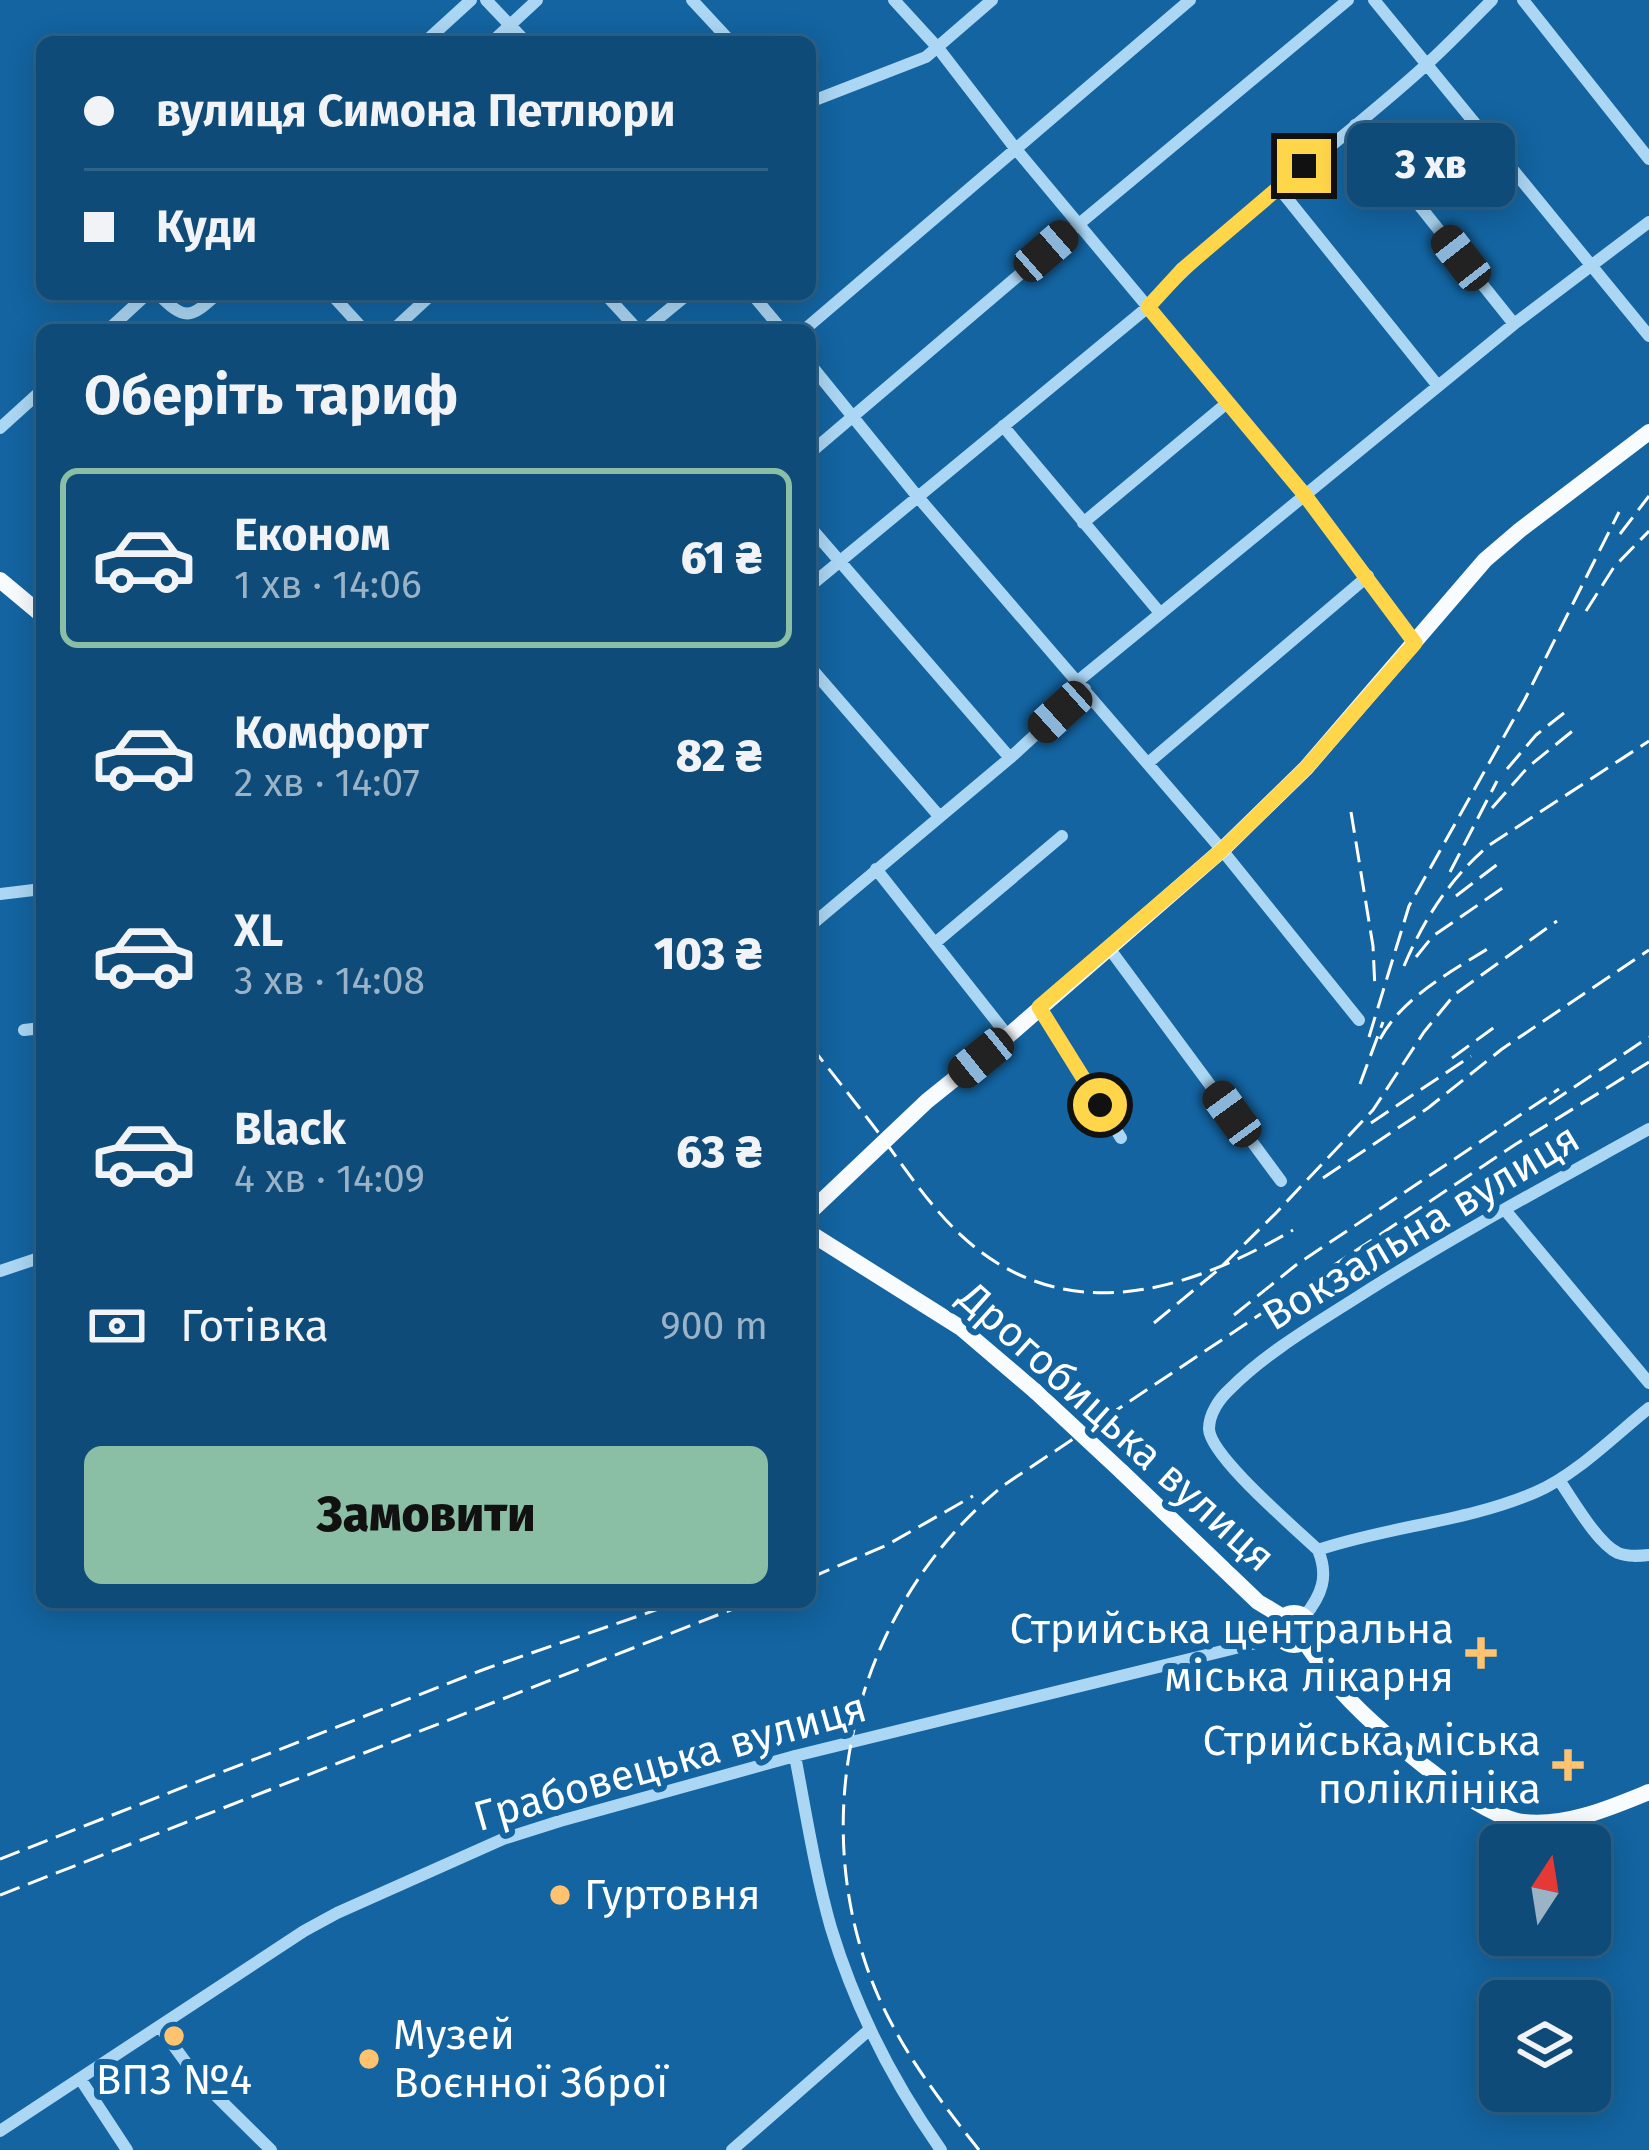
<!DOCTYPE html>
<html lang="uk">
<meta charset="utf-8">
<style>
:root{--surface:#0e4b79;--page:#17527e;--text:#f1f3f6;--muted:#9bb3c6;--line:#2e638a;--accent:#8abfa5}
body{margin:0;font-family:"Fira Sans",sans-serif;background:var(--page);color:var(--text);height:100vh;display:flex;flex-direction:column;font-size:45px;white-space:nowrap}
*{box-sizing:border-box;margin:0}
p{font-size:39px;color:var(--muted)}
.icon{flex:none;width:66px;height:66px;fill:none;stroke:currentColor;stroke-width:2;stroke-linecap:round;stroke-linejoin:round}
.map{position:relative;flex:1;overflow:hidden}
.sheet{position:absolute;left:36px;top:324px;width:780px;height:1284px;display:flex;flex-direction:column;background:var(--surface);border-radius:18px;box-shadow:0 6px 30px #0003,0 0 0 3px var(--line)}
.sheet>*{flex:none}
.banner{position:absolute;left:36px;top:36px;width:780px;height:264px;border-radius:18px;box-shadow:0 6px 30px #0003,0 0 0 3px var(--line);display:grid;align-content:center;height:264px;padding:0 48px;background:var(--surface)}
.needle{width:78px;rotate:12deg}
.tools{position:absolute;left:1479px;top:1824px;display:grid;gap:24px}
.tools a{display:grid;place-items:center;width:132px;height:132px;border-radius:18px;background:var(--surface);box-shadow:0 6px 30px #0003,0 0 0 3px var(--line);font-size:60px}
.end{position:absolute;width:54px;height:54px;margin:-27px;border:15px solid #ffd54a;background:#111;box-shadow:0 0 0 6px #111}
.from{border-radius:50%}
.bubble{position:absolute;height:84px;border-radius:18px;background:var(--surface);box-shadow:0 6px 30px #0003,0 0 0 3px var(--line);font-size:39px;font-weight:800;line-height:84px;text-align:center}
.car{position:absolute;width:36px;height:72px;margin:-36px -18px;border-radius:15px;box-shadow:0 0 9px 3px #0007;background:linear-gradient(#222 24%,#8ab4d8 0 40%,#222 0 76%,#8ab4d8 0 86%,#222 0)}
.banner b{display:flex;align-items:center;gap:42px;height:114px;font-size:45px}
.banner b+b{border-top:3px solid var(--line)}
.banner i{width:30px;height:30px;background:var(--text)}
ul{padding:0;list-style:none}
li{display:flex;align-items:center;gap:36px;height:180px;margin:0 24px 18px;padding:0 24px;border:6px solid transparent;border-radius:18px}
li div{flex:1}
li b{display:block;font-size:45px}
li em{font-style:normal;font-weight:800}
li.on{border-color:var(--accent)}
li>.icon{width:108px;height:108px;stroke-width:1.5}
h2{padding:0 48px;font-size:54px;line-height:144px}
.pay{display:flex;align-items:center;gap:30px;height:132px;padding:0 48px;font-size:45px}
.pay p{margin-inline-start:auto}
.cta{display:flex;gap:24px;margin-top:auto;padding:24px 48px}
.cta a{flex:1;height:138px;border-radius:18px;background:var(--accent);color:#111;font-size:48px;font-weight:800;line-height:138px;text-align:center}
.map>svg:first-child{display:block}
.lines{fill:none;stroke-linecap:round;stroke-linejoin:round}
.minor{stroke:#acd7f4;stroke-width:12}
.major{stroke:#f9fcff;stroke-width:16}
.rail{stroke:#fff;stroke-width:3;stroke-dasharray:21 9;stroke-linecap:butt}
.major-bridge{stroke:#f9fcff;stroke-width:16}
.route{stroke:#ffd54a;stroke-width:15}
.poi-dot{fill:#ffc26f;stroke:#1364a1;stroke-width:4.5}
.labels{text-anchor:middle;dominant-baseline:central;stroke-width:12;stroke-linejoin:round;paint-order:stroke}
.street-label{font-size:42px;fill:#fff;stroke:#1364a1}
.poi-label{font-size:42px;fill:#fff;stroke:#1364a1;text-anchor:end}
</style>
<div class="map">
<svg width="1649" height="2150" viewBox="0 0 1649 2150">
<rect width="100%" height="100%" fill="#1364a1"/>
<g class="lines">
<path class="minor" d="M 486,0 L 526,42
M 692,0 L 731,42
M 894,0 L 938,48 L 1015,148 L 1304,494 L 1415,643
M 1374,0 L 1649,336
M 1523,0 L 1649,159
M 425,42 L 471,0
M 492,42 L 537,0
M 810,102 L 926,57 L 992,0
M 1355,125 L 1514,324
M 1278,187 L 1438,386
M 158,294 C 185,321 190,319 217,294
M 331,294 L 364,330
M 605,294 L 638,330
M 752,294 L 782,330
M 108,330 L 147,294
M 393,330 L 432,294
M 644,330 L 688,294
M 804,330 L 1190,0
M 810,364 L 917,496 L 1222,850 L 1359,1020
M 1003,426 L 1160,613
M 0,428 L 42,390
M 810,453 L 1079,224 L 1348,0
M 1083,523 L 1227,403
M 810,527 L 1010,758
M 810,586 L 1148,307 C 1233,217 1335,148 1426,65 C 1449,44 1470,22 1492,0
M 810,667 L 939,816
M 1078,681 L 1514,324 L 1649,222
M 1148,763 L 1368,576
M 876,869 L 1008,1036
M 0,894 L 42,889
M 810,926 L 1010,758 L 1085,689
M 935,943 L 1062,836
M 1109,948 L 1281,1181
M 1039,1007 L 1121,1138
M 24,1030 L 42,1028
M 1505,1210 L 1649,1383
M 0,1271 L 42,1257
M 1559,1480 C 1573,1500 1597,1543 1618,1553 C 1628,1557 1639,1556 1649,1555
M 1318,1550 C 1389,1526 1467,1522 1536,1492 C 1576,1475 1615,1435 1649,1408
M 1304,1617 C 1322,1595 1329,1576 1318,1550 C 1295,1528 1210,1456 1209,1429 C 1209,1414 1219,1399 1230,1389 C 1266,1353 1312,1326 1356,1298 C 1451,1237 1550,1184 1649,1129
M 795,1756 C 806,1813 815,1872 831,1928 C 855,2007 893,2082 941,2150
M 160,2027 L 195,2075 L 271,2150
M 81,2080 L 127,2150
M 0,2131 L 304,1931 L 337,1913 L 503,1839 L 560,1821 L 795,1756 L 1280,1637
M 732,2150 L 869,2030"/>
<path class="major" d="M 0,580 L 42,615
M 810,1212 L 927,1101 L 1008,1036 L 1222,850 L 1306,768 L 1485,560 L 1520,530 L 1649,432
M 810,1233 L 961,1328 L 1035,1391
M 1122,1472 L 1258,1602 L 1283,1617 L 1278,1632 L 1284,1641 L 1294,1645 L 1304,1641 C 1315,1656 1325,1672 1337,1686 C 1368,1724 1476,1816 1523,1822 C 1566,1827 1610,1808 1649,1792
M1278 1629a16 16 0 1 1 32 0a16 16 0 1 1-32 0Z"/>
<path class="rail" d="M 1620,534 L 1649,496
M 1586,611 L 1614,567 L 1649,531
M 1507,769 L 1536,735 L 1564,713
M 1492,808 L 1528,767 L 1575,729
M 1351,812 L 1373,946 L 1375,989
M 1450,872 L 1497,781
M 1456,896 L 1499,863
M 1416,957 L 1433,936 L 1507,885
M 1404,966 C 1424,919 1449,880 1488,846 L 1649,741
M 1369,1037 L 1409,906 L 1525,699 L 1619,512
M 1380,1039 C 1403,997 1449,973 1489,948
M 810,1045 C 835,1077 860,1108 884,1140 C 913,1180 941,1222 981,1252 C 1082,1327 1196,1286 1293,1230
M 1452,1058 L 1496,1026
M 1360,1084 L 1383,1022
M 1549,1104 L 1649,1037
M 1371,1123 L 1471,1056
M 1323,1178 L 1428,1108 L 1502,1049 L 1649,950
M 1234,1315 L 1296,1265 L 1559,1089
M 1154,1323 L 1218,1270 L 1275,1214 L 1373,1110 L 1424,1032 L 1455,994 L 1557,921
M 810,1578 L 887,1545 L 973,1496
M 0,1859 L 485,1669 L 679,1602
M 0,1895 L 751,1602
M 979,2150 C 941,2102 904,2054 879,1998 C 801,1821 854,1606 1004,1485 L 1516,1144 L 1649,1062"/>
<path class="major-bridge" d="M 1035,1391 L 1122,1472"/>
</g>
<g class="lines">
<path class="route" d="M 1100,1105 L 1039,1007 L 1222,850 L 1306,768 L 1415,643 L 1304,494 L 1148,307 L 1182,270 L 1304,166"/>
</g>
<g class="poi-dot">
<path d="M1475 1635h12v12h12v12h-12v12h-12v-12h-12v-12h12z"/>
<path d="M1562 1747h12v12h12v12h-12v12h-12v-12h-12v-12h12z"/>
<circle cx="560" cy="1895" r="12"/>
<circle cx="174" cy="2036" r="12"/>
<circle cx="369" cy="2059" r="12"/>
</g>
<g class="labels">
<g class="street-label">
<text transform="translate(1421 1227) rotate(-31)">Вокзальна вулиця</text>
<text transform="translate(1117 1427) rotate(42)">Дрогобицька вулиця</text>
<text transform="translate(670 1762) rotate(-16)">Грабовецька вулиця</text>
</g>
<g class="poi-label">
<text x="1454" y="1629">Стрийська центральна<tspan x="1454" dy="48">міська лікарня</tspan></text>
<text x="1541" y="1741">Стрийська міська<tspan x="1541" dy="48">поліклініка</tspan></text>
<text x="584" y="1895" text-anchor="start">Гуртовня</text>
<text x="393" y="2035" text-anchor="start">Музей<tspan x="393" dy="48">Воєнної Зброї</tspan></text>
<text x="174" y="2080" text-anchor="middle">ВПЗ №4</text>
</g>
</g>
</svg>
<div class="tools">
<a><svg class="needle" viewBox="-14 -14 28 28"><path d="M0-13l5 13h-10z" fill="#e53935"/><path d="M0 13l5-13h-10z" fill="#9bb3c6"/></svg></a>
<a><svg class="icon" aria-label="layers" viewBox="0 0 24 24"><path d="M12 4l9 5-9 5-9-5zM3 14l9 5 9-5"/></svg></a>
</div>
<i class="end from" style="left:1100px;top:1105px"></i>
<i class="end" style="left:1304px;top:166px"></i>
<div class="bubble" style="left:1347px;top:123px;width:168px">3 хв</div>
<i class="car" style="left:1046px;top:251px;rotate:49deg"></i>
<i class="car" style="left:1461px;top:258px;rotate:322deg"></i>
<i class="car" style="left:1060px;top:712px;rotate:228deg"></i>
<i class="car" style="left:981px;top:1058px;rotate:231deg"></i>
<i class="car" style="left:1232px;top:1114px;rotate:324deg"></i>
<div class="banner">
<b><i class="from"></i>вулиця Симона Петлюри</b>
<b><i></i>Куди</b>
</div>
<section class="sheet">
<h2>Оберіть тариф</h2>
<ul>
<li class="on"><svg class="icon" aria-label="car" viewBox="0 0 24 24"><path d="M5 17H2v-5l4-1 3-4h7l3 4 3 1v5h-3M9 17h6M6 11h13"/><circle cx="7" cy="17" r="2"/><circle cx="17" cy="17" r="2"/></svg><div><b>Економ</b><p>1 хв · 14:06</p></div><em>61 ₴</em></li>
<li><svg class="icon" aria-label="car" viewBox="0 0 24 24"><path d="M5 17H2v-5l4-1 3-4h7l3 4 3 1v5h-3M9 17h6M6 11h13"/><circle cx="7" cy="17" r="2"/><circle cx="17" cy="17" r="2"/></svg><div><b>Комфорт</b><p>2 хв · 14:07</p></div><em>82 ₴</em></li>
<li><svg class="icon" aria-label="car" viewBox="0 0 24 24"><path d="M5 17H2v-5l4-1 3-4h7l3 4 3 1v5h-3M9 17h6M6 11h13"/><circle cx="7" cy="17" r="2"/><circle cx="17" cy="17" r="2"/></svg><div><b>XL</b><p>3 хв · 14:08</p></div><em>103 ₴</em></li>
<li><svg class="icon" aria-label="car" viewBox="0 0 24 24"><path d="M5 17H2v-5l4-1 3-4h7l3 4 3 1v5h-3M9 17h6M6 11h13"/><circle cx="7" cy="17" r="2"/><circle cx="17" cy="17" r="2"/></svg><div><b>Black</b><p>4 хв · 14:09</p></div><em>63 ₴</em></li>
</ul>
<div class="pay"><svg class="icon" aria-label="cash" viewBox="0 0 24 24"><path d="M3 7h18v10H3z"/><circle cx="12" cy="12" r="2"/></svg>Готівка<p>900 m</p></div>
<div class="cta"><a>Замовити</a></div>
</section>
</div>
